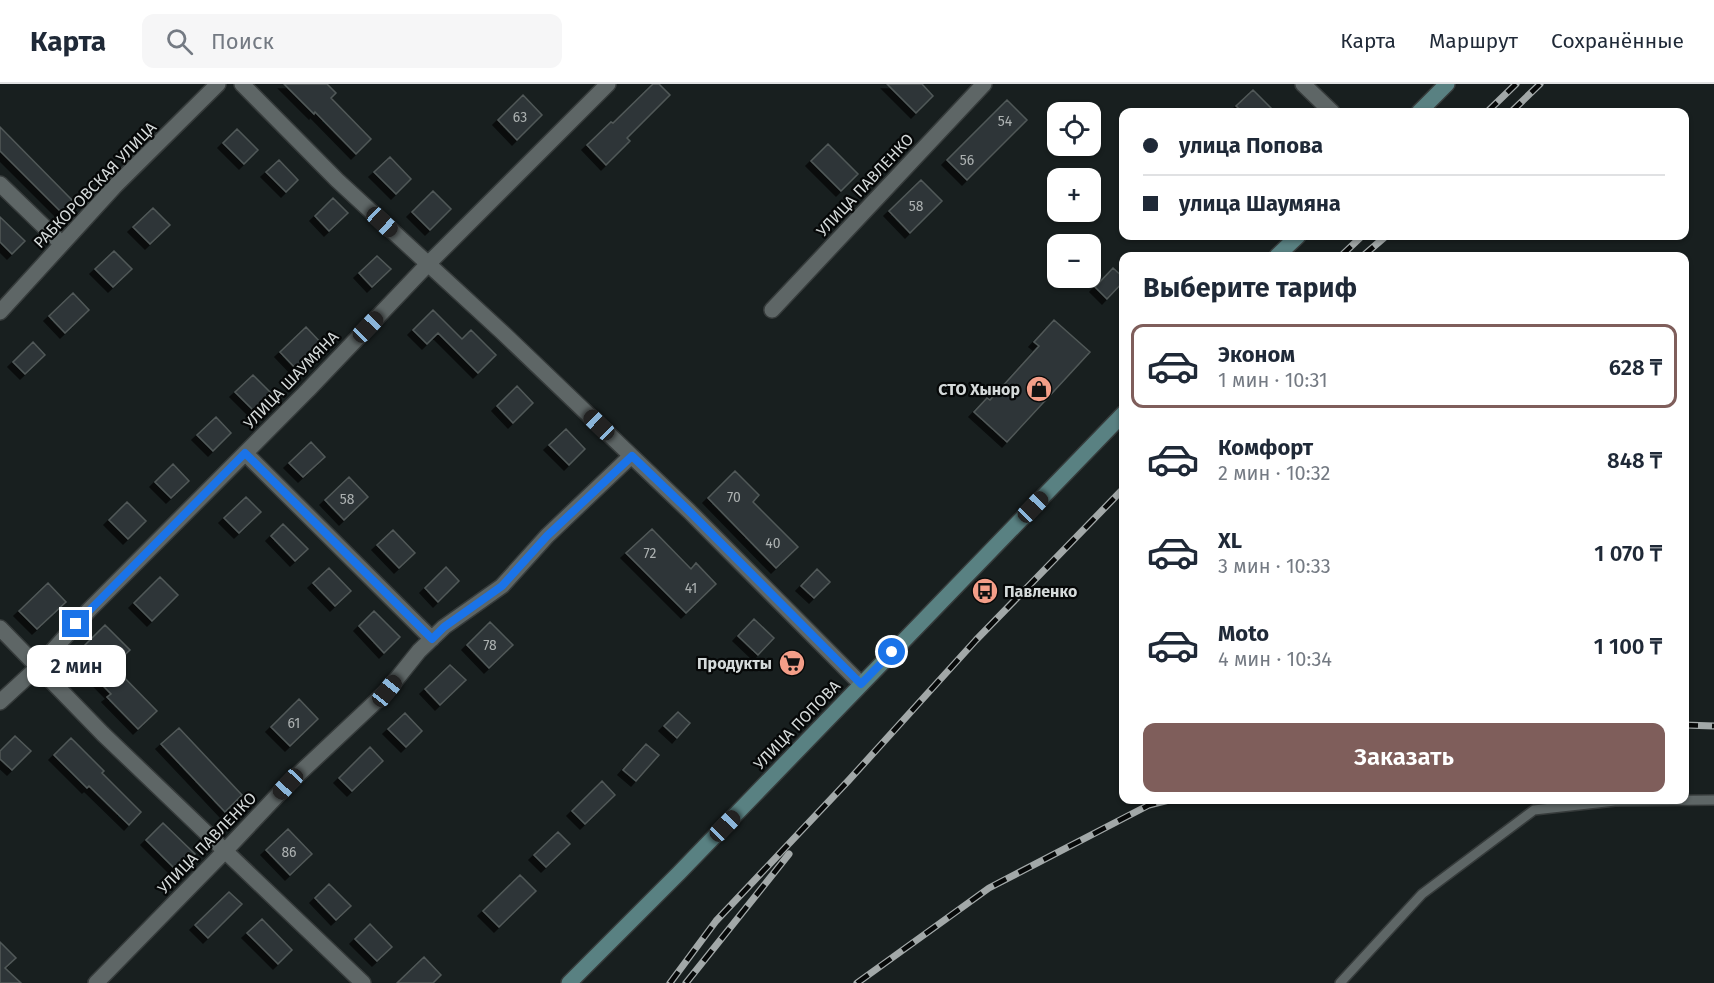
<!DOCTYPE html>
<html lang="ru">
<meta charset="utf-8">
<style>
:root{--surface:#fff;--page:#f6f6f7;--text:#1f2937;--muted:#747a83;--line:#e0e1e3;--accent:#7f5e5b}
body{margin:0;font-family:"Fira Sans",sans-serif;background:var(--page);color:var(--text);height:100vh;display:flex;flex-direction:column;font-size:22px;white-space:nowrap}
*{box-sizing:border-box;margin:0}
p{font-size:20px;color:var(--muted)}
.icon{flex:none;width:33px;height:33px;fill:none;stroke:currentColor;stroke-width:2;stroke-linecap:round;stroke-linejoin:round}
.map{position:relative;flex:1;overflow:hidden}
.drawer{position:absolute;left:1119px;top:168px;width:570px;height:552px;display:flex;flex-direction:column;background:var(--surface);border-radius:12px;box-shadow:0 2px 4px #0004}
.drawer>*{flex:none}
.top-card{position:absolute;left:1119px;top:24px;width:570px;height:132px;border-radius:12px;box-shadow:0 2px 4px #0004;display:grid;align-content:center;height:132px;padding:0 24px;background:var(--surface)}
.buttons{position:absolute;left:1047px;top:18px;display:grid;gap:12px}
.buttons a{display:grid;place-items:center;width:54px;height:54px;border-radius:12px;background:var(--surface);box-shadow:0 2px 4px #0004;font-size:30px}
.end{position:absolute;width:27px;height:27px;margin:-14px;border:8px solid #1a73e8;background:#fff;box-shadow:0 0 0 3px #fff}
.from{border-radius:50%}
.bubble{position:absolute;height:42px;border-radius:12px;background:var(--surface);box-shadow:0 2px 4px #0004;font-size:20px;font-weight:600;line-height:42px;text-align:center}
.car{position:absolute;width:18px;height:36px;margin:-18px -9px;border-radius:8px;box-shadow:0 0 4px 2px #0007;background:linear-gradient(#222 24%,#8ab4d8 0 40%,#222 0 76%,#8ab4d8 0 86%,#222 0)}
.top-card b{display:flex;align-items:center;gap:21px;height:57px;font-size:22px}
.top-card b+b{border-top:2px solid var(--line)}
.top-card i{width:15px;height:15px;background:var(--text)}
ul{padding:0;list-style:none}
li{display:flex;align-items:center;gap:18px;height:84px;margin:0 12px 9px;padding:0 12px;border:3px solid transparent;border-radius:12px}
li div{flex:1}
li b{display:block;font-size:22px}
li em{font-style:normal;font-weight:600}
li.on{border-color:var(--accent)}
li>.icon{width:54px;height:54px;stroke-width:1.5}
h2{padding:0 24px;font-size:27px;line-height:72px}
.action{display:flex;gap:12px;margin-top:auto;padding:12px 24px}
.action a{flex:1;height:69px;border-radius:12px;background:var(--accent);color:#fff;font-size:24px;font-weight:600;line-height:69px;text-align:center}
header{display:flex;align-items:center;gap:36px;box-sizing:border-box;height:84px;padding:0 30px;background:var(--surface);border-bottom:2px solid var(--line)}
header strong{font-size:28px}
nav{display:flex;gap:33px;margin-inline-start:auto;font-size:21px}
.search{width:420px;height:54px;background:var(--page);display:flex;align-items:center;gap:15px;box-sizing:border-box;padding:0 21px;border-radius:12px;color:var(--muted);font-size:22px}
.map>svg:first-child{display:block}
.building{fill:#2f3637;stroke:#515959;stroke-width:1.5;filter:url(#shadow)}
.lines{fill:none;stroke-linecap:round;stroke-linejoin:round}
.service-casing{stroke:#363b3b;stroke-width:12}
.minor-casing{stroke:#363b3b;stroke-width:18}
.secondary-casing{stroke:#363b3b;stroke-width:18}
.service{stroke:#5e6666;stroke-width:9}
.minor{stroke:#5e6666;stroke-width:15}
.secondary{stroke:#598182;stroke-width:15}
.rail-casing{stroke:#a2a8a8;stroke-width:7}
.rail{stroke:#060808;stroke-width:4.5;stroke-dasharray:14;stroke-linecap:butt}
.route{stroke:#1a73e8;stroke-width:8}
.labels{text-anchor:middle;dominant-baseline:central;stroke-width:4.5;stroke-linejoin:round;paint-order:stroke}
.number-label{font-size:14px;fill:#acb1b1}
.street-label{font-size:16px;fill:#d5dada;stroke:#060808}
.poi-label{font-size:16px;font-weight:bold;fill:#d5dada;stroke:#060808;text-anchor:end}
</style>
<header>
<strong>Карта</strong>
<div class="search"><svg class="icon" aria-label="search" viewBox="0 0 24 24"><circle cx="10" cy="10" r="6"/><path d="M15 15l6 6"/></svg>Поиск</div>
<nav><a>Карта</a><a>Маршрут</a><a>Сохранённые</a></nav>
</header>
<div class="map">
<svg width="1714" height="899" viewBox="0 0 1714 899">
<defs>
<filter id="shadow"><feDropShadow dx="-5" dy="5" stdDeviation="0" flood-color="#0009"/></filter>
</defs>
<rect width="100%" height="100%" fill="#181f1f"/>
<path class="building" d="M 284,0 L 327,0 L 336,9 L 331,14 L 371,55 L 356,70 L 315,28 L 314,30 Z
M 653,0 L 659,0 L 670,11 L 627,54 L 630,57 L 606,81 L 587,61 L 611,38 L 613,39 Z
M 887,0 L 922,0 L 933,12 L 916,29 Z
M 1253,6 L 1275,28 L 1243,28 L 1236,22 Z
M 523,11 L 542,31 L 517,56 L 498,36 Z
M 1007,16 L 1027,36 L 967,96 L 947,76 Z
M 0,43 L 73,117 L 62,129 L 0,67 Z
M 237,45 L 258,66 L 244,80 L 223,59 Z
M 828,60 L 858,90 L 841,107 L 811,77 Z
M 390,73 L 411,95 L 396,110 L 374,88 Z
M 279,76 L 298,96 L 286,108 L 266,88 Z
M 921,96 L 942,117 L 910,149 L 889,127 Z
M 433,107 L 451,125 L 430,146 L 412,128 Z
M 333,114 L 348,129 L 329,147 L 315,132 Z
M 153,124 L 170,141 L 150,160 L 133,143 Z
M 0,133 L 25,157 L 12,170 L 0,158 Z
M 114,167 L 132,185 L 113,203 L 95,185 Z
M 377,172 L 391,185 L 372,203 L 359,189 Z
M 1113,184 L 1124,194 L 1124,197 L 1107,215 L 1095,203 Z
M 73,209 L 89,226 L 65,249 L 49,232 Z
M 433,226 L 462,255 L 471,246 L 496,271 L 478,289 L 438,249 L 427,260 L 413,246 Z
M 1054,236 L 1090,268 L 1007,358 L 974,328 L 987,314 L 990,316 L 1039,262 L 1034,258 Z
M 306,243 L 323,261 L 297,286 L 280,268 Z
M 33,258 L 45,271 L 25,290 L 13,278 Z
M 253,291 L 272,310 L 254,327 L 235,308 Z
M 517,302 L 533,319 L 513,339 L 497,322 Z
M 216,333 L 231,349 L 213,367 L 197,351 Z
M 566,345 L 585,365 L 569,381 L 549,361 Z
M 311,358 L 325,373 L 303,393 L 289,379 Z
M 173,380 L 189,397 L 171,414 L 155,398 Z
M 735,387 L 759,411 L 753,418 L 798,463 L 776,484 L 708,414 Z
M 349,393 L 368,413 L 344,436 L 325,416 Z
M 246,413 L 261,428 L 239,449 L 224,434 Z
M 127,418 L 146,437 L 128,455 L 109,436 Z
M 283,440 L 308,465 L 295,477 L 271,452 Z
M 652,445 L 691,485 L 696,479 L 716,500 L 686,529 L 626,469 Z
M 393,446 L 415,469 L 399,484 L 377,461 Z
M 446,483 L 459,497 L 438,518 L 425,504 Z
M 329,484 L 351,507 L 335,522 L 313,499 Z
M 817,485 L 830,498 L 814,514 L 801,502 Z
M 160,493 L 178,511 L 152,537 L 134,519 Z
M 48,499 L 66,518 L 37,545 L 19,527 Z
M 374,527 L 400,553 L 384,569 L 359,542 Z
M 754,535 L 774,554 L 758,571 L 738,552 Z
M 490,538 L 513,561 L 489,584 L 467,561 Z
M 105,541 L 130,566 L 113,582 L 157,627 L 138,645 L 107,613 L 111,610 L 74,572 Z
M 450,581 L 466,596 L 440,621 L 425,605 Z
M 299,615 L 318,635 L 290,662 L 271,643 Z
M 678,628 L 690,639 L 677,654 L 664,642 Z
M 405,629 L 422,647 L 406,663 L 388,645 Z
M 179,644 L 242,711 L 225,728 L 161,660 Z
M 15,652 L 31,667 L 12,686 L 0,675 L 0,667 Z
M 71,654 L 104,687 L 102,689 L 141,728 L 129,741 L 89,702 L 87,704 L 54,671 Z
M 646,660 L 659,671 L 636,697 L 623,686 Z
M 370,663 L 383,677 L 352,707 L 339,694 Z
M 602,697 L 615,711 L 585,740 L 572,727 Z
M 163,739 L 195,770 L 177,787 L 146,756 Z
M 288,745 L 312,770 L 290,791 L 266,766 Z
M 558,748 L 570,760 L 546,783 L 534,771 Z
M 520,791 L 536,807 L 499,843 L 483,827 Z
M 329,800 L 351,822 L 336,836 L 315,814 Z
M 229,808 L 242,820 L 208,854 L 195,841 Z
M 262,835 L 292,866 L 278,880 L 247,849 Z
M 370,840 L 392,863 L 377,877 L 355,855 Z
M 0,858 L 16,874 L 5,884 L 21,899 L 0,899 Z
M 424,873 L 441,891 L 433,899 L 397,899 Z"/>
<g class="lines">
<g class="service-casing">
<path id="service" d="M 1340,899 L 1422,810 L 1534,726 L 1615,717 L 1714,716"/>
</g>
<g class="minor-casing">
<path id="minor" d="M 242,0 L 337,96 L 502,248 L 689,427 L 861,600
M 1303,0 L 1332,28
M 0,100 L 62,160
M 772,226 L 984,0
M 0,228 L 116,101 L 218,0
M 245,369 L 432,555
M 0,544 L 103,650 L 363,899
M 0,618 L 38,583 L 89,526 L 308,306 L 428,180 L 608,0
M 96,899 L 225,767 L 288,700 L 387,607 L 419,567 L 444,543 L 502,502 L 547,452 L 631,372"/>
</g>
<g class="secondary-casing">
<path id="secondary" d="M 1419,28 L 1447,0
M 1277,172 L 1298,152
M 569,899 L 679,789 L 1124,329"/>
</g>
<use href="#service" class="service"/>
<use href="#minor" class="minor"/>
<use href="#secondary" class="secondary"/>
<g class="rail-casing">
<path id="rail" d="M 1487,28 L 1516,0
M 1511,28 L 1540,0
M 1341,172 L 1362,152
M 1363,172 L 1386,152
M 1684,641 L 1714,642
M 670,899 L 716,837 L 849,696 L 976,556 L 1124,404
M 686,899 L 789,770
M 857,899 L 989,804 L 1149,721 L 1169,716"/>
</g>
<use href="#rail" class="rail"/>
</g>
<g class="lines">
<path class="route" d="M 76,540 L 245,369 L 432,555 L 444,543 L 502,502 L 547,452 L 632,372 L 689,427 L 861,600 L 892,568"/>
</g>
<defs>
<g id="shop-disc" transform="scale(1.35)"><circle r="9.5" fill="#f49e88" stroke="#060808"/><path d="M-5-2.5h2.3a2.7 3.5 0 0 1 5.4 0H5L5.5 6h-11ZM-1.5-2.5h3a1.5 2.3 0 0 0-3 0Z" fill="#111"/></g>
<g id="bus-disc" transform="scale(1.35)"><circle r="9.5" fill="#f49e88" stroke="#060808"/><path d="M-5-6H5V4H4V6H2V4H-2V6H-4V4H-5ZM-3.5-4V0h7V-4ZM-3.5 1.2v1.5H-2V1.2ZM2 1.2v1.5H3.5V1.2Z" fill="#111"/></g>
<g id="supermarket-disc" transform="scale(1.35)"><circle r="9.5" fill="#f49e88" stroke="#060808"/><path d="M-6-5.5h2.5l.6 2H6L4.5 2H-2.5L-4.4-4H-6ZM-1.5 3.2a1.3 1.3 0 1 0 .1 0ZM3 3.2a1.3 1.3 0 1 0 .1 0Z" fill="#111"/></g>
</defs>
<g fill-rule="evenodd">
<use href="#shop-disc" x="1039" y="305"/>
<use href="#bus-disc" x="985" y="507"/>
<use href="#supermarket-disc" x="792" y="579"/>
</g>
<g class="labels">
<g class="number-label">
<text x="520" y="33">63</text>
<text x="1005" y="37">54</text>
<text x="967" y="76">56</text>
<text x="916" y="122">58</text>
<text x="734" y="413">70</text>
<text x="347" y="415">58</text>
<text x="773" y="459">40</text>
<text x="650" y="469">72</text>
<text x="691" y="504">41</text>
<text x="490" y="561">78</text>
<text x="294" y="639">61</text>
<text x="289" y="768">86</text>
</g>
<g class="street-label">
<text transform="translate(95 101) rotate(-46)">РАБКОРОВСКАЯ УЛИЦА</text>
<text transform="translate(865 101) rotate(-47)">УЛИЦА ПАВЛЕНКО</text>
<text transform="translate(291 296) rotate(-46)">УЛИЦА ШАУМЯНА</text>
<text transform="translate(797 641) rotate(-46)">УЛИЦА ПОПОВА</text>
<text transform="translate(207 759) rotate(-46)">УЛИЦА ПАВЛЕНКО</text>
</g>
<g class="poi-label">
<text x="1020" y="305">СТО Хынор</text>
<text x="1004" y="507" text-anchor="start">Павленко</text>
<text x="772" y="579">Продукты</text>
</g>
</g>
</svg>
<div class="buttons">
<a><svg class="icon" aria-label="locate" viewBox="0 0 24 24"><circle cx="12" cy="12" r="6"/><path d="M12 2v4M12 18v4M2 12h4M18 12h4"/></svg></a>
<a>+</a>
<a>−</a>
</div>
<i class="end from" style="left:892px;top:568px"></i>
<i class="end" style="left:76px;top:540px"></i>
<div class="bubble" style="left:27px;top:561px;width:99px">2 мин</div>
<i class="car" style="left:382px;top:138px;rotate:133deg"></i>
<i class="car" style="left:368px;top:243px;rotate:44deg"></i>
<i class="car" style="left:599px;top:341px;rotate:314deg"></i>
<i class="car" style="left:1033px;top:423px;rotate:44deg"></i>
<i class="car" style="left:387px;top:607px;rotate:39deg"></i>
<i class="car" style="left:288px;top:700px;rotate:223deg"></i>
<i class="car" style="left:725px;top:742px;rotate:44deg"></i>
<div class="top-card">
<b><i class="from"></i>улица Попова</b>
<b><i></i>улица Шаумяна</b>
</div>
<section class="drawer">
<h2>Выберите тариф</h2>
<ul>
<li class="on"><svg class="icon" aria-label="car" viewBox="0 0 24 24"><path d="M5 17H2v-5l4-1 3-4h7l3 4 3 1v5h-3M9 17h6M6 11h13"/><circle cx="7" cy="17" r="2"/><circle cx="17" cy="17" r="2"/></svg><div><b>Эконом</b><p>1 мин · 10:31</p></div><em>628 ₸</em></li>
<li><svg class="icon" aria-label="car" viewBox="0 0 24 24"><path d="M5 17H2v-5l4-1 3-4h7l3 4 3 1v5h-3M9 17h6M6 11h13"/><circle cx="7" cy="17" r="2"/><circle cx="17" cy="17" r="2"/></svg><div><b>Комфорт</b><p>2 мин · 10:32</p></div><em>848 ₸</em></li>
<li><svg class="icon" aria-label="car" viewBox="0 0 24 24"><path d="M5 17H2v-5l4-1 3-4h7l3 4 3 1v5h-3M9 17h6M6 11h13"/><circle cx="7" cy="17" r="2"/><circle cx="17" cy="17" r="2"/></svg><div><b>XL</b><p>3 мин · 10:33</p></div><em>1 070 ₸</em></li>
<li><svg class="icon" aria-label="car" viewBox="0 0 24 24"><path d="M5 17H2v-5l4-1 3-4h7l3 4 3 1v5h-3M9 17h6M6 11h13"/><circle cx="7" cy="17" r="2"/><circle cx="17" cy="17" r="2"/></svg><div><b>Moto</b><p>4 мин · 10:34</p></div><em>1 100 ₸</em></li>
</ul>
<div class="action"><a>Заказать</a></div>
</section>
</div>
